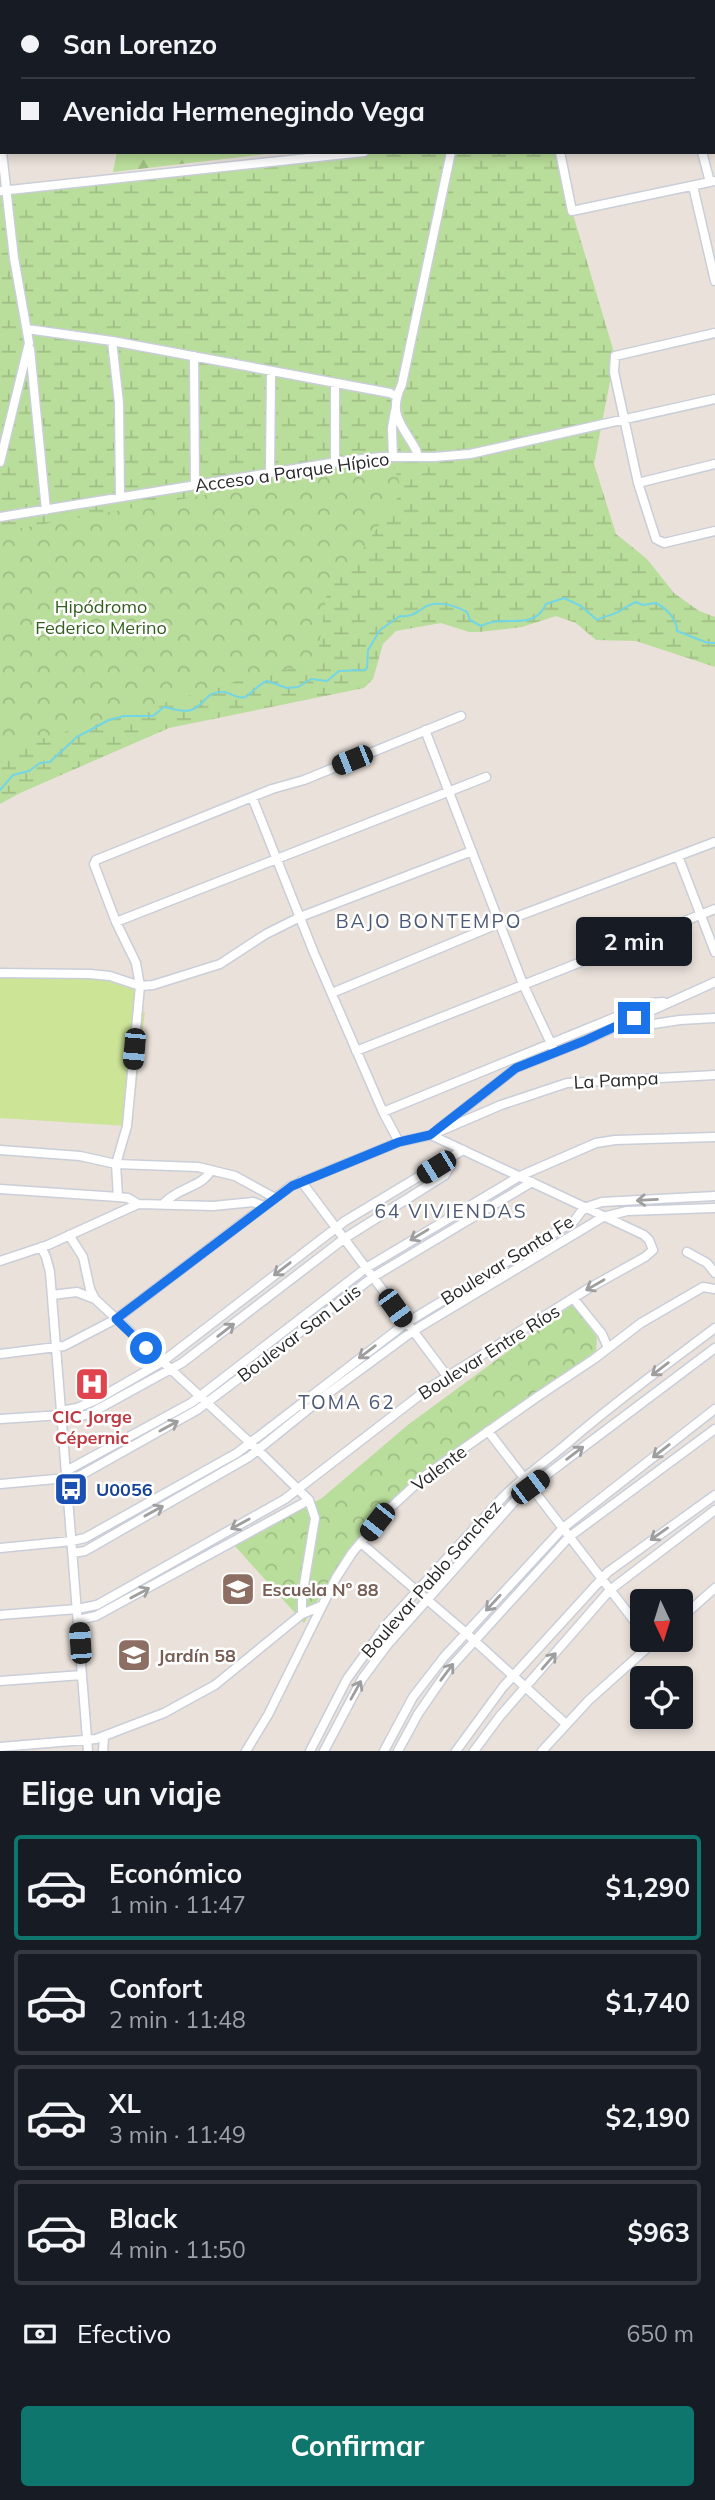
<!DOCTYPE html>
<html lang="es">
<meta charset="utf-8">
<style>
:root{--surface:#171b24;--page:#242831;--text:#f1f3f6;--muted:#9ea1a6;--line:#363941;--accent:#0f766e}
body{margin:0;font-family:Mulish,sans-serif;background:var(--page);color:var(--text);height:100vh;display:flex;flex-direction:column;font-size:26px;white-space:nowrap}
*{box-sizing:border-box;margin:0}
p{font-size:23px;color:var(--muted)}
.icon{flex:none;width:38px;height:38px;fill:none;stroke:currentColor;stroke-width:2;stroke-linecap:round;stroke-linejoin:round}
.map{position:relative;height:1751px;overflow:hidden}
.details{display:flex;flex-direction:column;background:var(--surface);flex:1}
.details>*{flex:none}
.guide{position:absolute;left:0px;top:0px;width:716px;height:154px;box-shadow:0 4px 10px #0003;display:grid;align-content:center;height:154px;padding:0 21px;background:var(--surface)}
.needle{width:46px;rotate:176deg}
.tools{position:absolute;left:630px;top:1589px;display:grid;gap:14px}
.tools a{display:grid;place-items:center;width:63px;height:63px;border-radius:7px;background:var(--surface);box-shadow:0 4px 10px #0003;font-size:35px}
.end{position:absolute;width:32px;height:32px;margin:-16px;border:9px solid #1a73e8;background:#fff;box-shadow:0 0 0 4px #fff}
.from{border-radius:50%}
.bubble{position:absolute;height:49px;border-radius:7px;background:var(--surface);box-shadow:0 4px 10px #0003;font-size:23px;font-weight:700;line-height:49px;text-align:center}
.car{position:absolute;width:21px;height:42px;margin:-21px -10px;border-radius:9px;box-shadow:0 0 5px 2px #0007;background:linear-gradient(#222 24%,#8ab4d8 0 40%,#222 0 76%,#8ab4d8 0 86%,#222 0)}
.guide b{display:flex;align-items:center;gap:24px;height:66px;font-size:26px}
.guide b+b{border-top:2px solid var(--line)}
.guide i{width:18px;height:18px;background:var(--text)}
ul{padding:0;list-style:none}
li{display:flex;align-items:center;gap:21px;height:105px;margin:0 14px 10px;padding:0 7px;border:4px solid var(--line);border-radius:7px}
li div{flex:1}
li b{display:block;font-size:26px}
li em{font-style:normal;font-weight:700}
li.current{border-color:var(--accent)}
li>.icon{width:63px;height:63px;stroke-width:1.5}
h2{padding:0 21px;font-size:32px;line-height:84px}
.pay{display:flex;align-items:center;gap:18px;height:77px;padding:0 21px;font-size:26px}
.pay p{margin-inline-start:auto}
.action{display:flex;gap:14px;margin-top:auto;padding:14px 21px}
.action a{flex:1;height:80px;border-radius:7px;background:var(--accent);color:#fff;font-size:28px;font-weight:700;line-height:80px;text-align:center}
.map>svg:first-child{display:block}
.forest{fill:url(#forest-firs)}
.wetland{fill:url(#wetland-marsh)}
.park{fill:url(#park-crowns)}
.pitch{fill:#cce496}
.lines{fill:none;stroke-linecap:round;stroke-linejoin:round}
.stream{stroke:#73d5e6;stroke-width:2}
.minor-casing{stroke:#c9ced9;stroke-width:11}
.minor{stroke:#fff;stroke-width:8}
.oneway{stroke:#9e9e9e}
.route{stroke:#1a73e8;stroke-width:9}
.labels{text-anchor:middle;dominant-baseline:central;stroke-width:5;stroke-linejoin:round;paint-order:stroke}
.street-label{font-size:18px;fill:#282828;stroke:#fff}
.park-label{font-size:18px;fill:#335f1e;stroke:#fff}
.health-label{font-size:18px;font-weight:bold;fill:#be3a42;stroke:#fff}
.transit-label{font-size:18px;font-weight:bold;fill:#164399;stroke:#fff;text-anchor:start}
.education-label{font-size:18px;font-weight:bold;fill:#785e54;stroke:#fff;text-anchor:start}
.neighbourhood-label{font-size:19px;letter-spacing:2px;fill:#4c5875;stroke:#fff}
</style>
<div class="map">
<svg width="715" height="1751" viewBox="0 0 715 1751">
<defs>
<pattern id="forest-firs" width="22" height="20" patternUnits="userSpaceOnUse" patternTransform="scale(1.75)"><rect width="22" height="20" fill="#b9dd9a"/><path d="M5 1l3.5 6h-7zM16 11l3.5 6h-7z" fill="#9fbe85"/></pattern>
<pattern id="wetland-marsh" width="20" height="14" patternUnits="userSpaceOnUse" patternTransform="scale(1.75)"><rect width="20" height="14" fill="#b9dd9a"/><path d="M1 5h8M5 5V1M11 12h8M15 12V8" fill="none" stroke="#9fbe85"/></pattern>
<pattern id="park-crowns" width="20" height="18" patternUnits="userSpaceOnUse" patternTransform="scale(1.75)"><rect width="20" height="18" fill="#b9dd9a"/><path d="M2 6a3 3 0 1 1 6 0M12 15a3 3 0 1 1 6 0" fill="none" stroke="#9fbe85"/></pattern>
</defs>
<rect width="100%" height="100%" fill="#eae1da"/>
<path class="forest" d="M 149,0 L 430,0 L 430,2 L 148,2 Z
M 117,152 L 284,152 L 113,172 Z"/>
<path class="wetland" d="M 315,152 L 560,152 L 572,211 L 615,356 L 594,464 L 616,534 L 647,559 L 674,593 L 699,611 L 715,617 L 715,667 L 636,641 L 596,640 L 576,623 L 556,616 L 522,627 L 479,632 L 469,632 L 441,623 L 396,631 L 383,644 L 373,679 L 364,688 L 169,728 L 20,793 L 0,804 L 0,188 L 316,157 Z"/>
<path class="park" d="M 392,461 L 402,491 L 363,549 L 328,586 L 316,666 L 272,671 L 0,751 L 0,532 Z
M 573,1304 L 597,1337 L 596,1351 L 427,1471 L 370,1524 L 341,1561 L 304,1623 L 235,1546 L 322,1498 L 409,1424 Z"/>
<path class="pitch" d="M 0,973 L 90,974 L 140,986 L 138,1011 L 145,1012 L 132,1123 L 127,1123 L 127,1126 L 0,1118 Z"/>
<g class="lines">
<path class="stream" d="M 0,790 L 13,775 L 29,771 L 40,763 L 50,762 L 77,737 L 109,720 L 124,716 L 153,716 L 164,707 C 172,708 183,713 191,710 C 205,706 205,691 223,692 C 231,692 237,700 245,697 C 253,693 257,685 267,681 L 287,688 L 298,687 L 311,679 L 327,681 L 339,671 L 365,670 L 367,668 L 368,650 L 380,630 L 400,616 C 411,617 414,614 422,609 C 434,599 454,605 467,612 L 470,620 L 481,626 C 505,613 533,633 546,604 L 564,598 L 581,606 L 597,620 C 604,616 614,615 620,611 C 626,607 629,605 636,602 L 643,605 L 656,603 C 666,608 677,619 677,631 L 708,643 L 715,643"/>
<g class="minor-casing">
<path id="minor" d="M 438,0 L 438,2
M 2,2 L 17,0
M 714,78 L 715,78
M 0,130 L 2,147
M 560,152 L 572,211 L 715,181
M 702,152 L 710,182
M 693,186 L 715,281
M 0,191 L 364,152
M 27,329 L 112,341 L 390,393 L 396,396
M 715,333 L 615,356 L 614,372 L 638,483 L 656,539 L 664,543 L 715,531
M 112,341 L 119,403 L 120,497
M 30,349 L 46,510
M 194,356 L 195,485
M 393,457 L 392,428 L 395,411
M 418,457 L 416,450 C 402,424 387,415 402,384 L 451,152
M 0,462 L 29,343 L 14,258 L 2,152
M 335,462 L 335,383
M 270,473 L 271,371
M 638,483 L 715,464
M 0,517 L 337,462 L 381,457 L 434,457 L 470,454 L 715,399
M 425,730 L 523,984 L 555,1052
M 252,797 L 314,953 L 383,1112 L 399,1142
M 678,856 L 715,952
M 116,922 L 486,777
M 0,973 L 90,974 L 110,976 L 140,986 L 153,985 L 220,964 L 266,934 L 300,917 L 472,851
M 332,993 L 500,923 L 715,842
M 634,1018 L 647,1025 L 680,1020 L 715,1018
M 356,1051 L 715,909
M 383,1112 L 650,1003 L 663,1002
M 438,1129 L 516,1068 L 584,1041 L 715,982
M 0,1150 L 80,1156 L 116,1164 L 198,1167 L 235,1176 L 275,1198
M 301,1181 L 447,1376
M 0,1189 L 118,1197 L 128,1198 L 138,1204
M 118,1197 L 116,1164 L 127,1126 L 140,986 L 136,963 L 116,922 L 94,864 L 96,860 L 272,789 L 304,780 L 461,716
M 164,1203 C 178,1188 204,1186 211,1170
M 69,1235 L 83,1257 L 90,1289 L 95,1299 L 258,1450 L 309,1500 L 315,1518 L 302,1597 L 302,1614
M 41,1247 L 46,1257 L 50,1272 L 88,1751
M 687,1252 L 707,1263 L 715,1273
M 0,1261 L 48,1245 L 138,1204 L 213,1206 L 253,1202 L 264,1206
M 52,1295 L 77,1292 L 95,1299
M 573,1298 L 602,1334 L 608,1348
M 0,1354 L 64,1346 L 116,1319 L 291,1186 L 399,1142 L 431,1135 L 501,1105 L 567,1083 L 715,1075
M 61,1411 L 77,1408 L 96,1400 L 162,1362 L 345,1221 L 463,1150
M 0,1419 L 62,1415
M 62,1421 L 89,1414 L 182,1363 L 345,1238 L 445,1175 L 451,1165 L 449,1158
M 488,1431 L 642,1631
M 66,1471 L 191,1403 L 366,1268 L 520,1176 L 596,1143 L 615,1140 L 715,1137
M 67,1483 L 197,1410 L 373,1277 L 532,1182
M 0,1484 L 67,1478
M 361,1543 L 466,1633 L 566,1724
M 0,1548 L 72,1541 L 85,1538 L 237,1453 L 406,1323 L 574,1221 L 584,1208 L 602,1202 L 715,1196
M 73,1553 L 85,1551 L 249,1457 L 326,1395 L 413,1331 L 603,1217 L 627,1211 L 715,1208
M 0,1615 L 77,1609 L 97,1605 L 285,1499 L 429,1388 L 591,1287 L 645,1257 L 653,1250 L 649,1240 L 644,1235 L 431,1135
M 681,1618 L 715,1588
M 78,1620 L 96,1616 L 309,1500
M 0,1681 L 82,1675
M 0,1747 L 96,1739 L 164,1713 L 215,1685 L 302,1614 L 321,1606
M 103,1751 L 104,1737
M 246,1751 L 268,1715 L 336,1578 L 352,1553 L 389,1509 L 426,1475 L 537,1397 L 594,1359 L 641,1323 L 703,1287 L 715,1289
M 310,1751 L 347,1679 L 386,1625 L 503,1497 C 524,1476 548,1460 570,1441 C 616,1401 666,1365 715,1328
M 324,1751 L 362,1679 L 388,1644 L 521,1494 L 715,1348
M 384,1751 L 413,1697 L 444,1657 L 563,1528 L 715,1409
M 398,1751 L 418,1714 L 449,1669 L 569,1537 L 715,1429
M 456,1751 L 503,1687 L 608,1572 L 715,1495
M 474,1751 L 500,1716 L 610,1590 L 715,1510
M 542,1751 L 589,1700 L 656,1640"/>
</g>
<use href="#minor" class="minor"/>
</g>
<defs><path id="oneway-shaft" d="M-6 0H5M1.5-3L5.5 0L1.5 3" fill="none" stroke-width="1.6" stroke-linecap="round" stroke-linejoin="round" transform="scale(1.75)"/></defs>
<g class="oneway">
<use href="#oneway-shaft" transform="translate(647 1200) rotate(177)"/>
<use href="#oneway-shaft" transform="translate(419 1235) rotate(149)"/>
<use href="#oneway-shaft" transform="translate(282 1269) rotate(142)"/>
<use href="#oneway-shaft" transform="translate(595 1285) rotate(150)"/>
<use href="#oneway-shaft" transform="translate(226 1330) rotate(-38)"/>
<use href="#oneway-shaft" transform="translate(367 1352) rotate(143)"/>
<use href="#oneway-shaft" transform="translate(660 1369) rotate(143)"/>
<use href="#oneway-shaft" transform="translate(169 1426) rotate(-29)"/>
<use href="#oneway-shaft" transform="translate(661 1451) rotate(142)"/>
<use href="#oneway-shaft" transform="translate(575 1453) rotate(-37)"/>
<use href="#oneway-shaft" transform="translate(154 1511) rotate(-29)"/>
<use href="#oneway-shaft" transform="translate(240 1524) rotate(151)"/>
<use href="#oneway-shaft" transform="translate(659 1534) rotate(145)"/>
<use href="#oneway-shaft" transform="translate(140 1593) rotate(-28)"/>
<use href="#oneway-shaft" transform="translate(493 1603) rotate(133)"/>
<use href="#oneway-shaft" transform="translate(549 1661) rotate(-49)"/>
<use href="#oneway-shaft" transform="translate(447 1672) rotate(-53)"/>
<use href="#oneway-shaft" transform="translate(356 1690) rotate(-61)"/>
</g>
<g class="lines">
<path class="route" d="M 146,1348 L 116,1319 L 292,1186 L 399,1142 L 430,1135 L 516,1068 L 584,1041 L 634,1018"/>
</g>
<defs>
<g id="hospital-square" transform="scale(1.75)"><rect x="-9" y="-9" width="18" height="18" rx="4" fill="#e0444e" stroke="#fff"/><path d="M-5-5h3v3.5h4V-5h3V5h-3V1.5h-4V5h-3Z" fill="#fff"/></g>
<g id="bus-square" transform="scale(1.75)"><rect x="-9" y="-9" width="18" height="18" rx="4" fill="#1a4fb4" stroke="#fff"/><path d="M-5-6H5V4H4V6H2V4H-2V6H-4V4H-5ZM-3.5-4V0h7V-4ZM-3.5 1.2v1.5H-2V1.2ZM2 1.2v1.5H3.5V1.2Z" fill="#fff"/></g>
<g id="school-square" transform="scale(1.75)"><rect x="-9" y="-9" width="18" height="18" rx="4" fill="#8d6e63" stroke="#fff"/><path d="M0-5L7-2L0 1L-7-2ZM-4 1L0 2.5L4 1V4Q0 6-4 4Z" fill="#fff"/></g>
</defs>
<g fill-rule="evenodd">
<use href="#hospital-square" x="92" y="1384"/>
<use href="#bus-square" x="71" y="1489"/>
<use href="#school-square" x="238" y="1589"/>
<use href="#school-square" x="134" y="1655"/>
</g>
<g class="labels">
<g class="street-label">
<text transform="translate(292 472) rotate(-8)">Acceso a Parque Hípico</text>
<text transform="translate(616 1080) rotate(-3)">La Pampa</text>
<text transform="translate(507 1260) rotate(-32)">Boulevar Santa Fe</text>
<text transform="translate(299 1333) rotate(-37)">Boulevar San Luis</text>
<text transform="translate(489 1352) rotate(-32)">Boulevar Entre Ríos</text>
<text transform="translate(439 1468) rotate(-37)">Valente</text>
<text transform="translate(431 1579) rotate(-49)">Boulevar Pablo Sanchez</text>
</g>
<g class="park-label">
<text x="101" y="606">Hipódromo<tspan x="101" dy="21">Federico Merino</tspan></text>
</g>
<g class="health-label">
<text x="92" y="1416">CIC Jorge<tspan x="92" dy="21">Cépernic</tspan></text>
</g>
<g class="transit-label">
<text x="96" y="1489">U0056</text>
</g>
<g class="education-label">
<text x="262" y="1589">Escuela Nº 88</text>
<text x="158" y="1655">Jardín 58</text>
</g>
<g class="neighbourhood-label">
<text x="429" y="921">BAJO BONTEMPO</text>
<text x="451" y="1211">64 VIVIENDAS</text>
<text x="347" y="1402">TOMA 62</text>
</g>
</g>
</svg>
<div class="tools">
<a><svg class="needle" viewBox="-14 -14 28 28"><path d="M0-13l5 13h-10z" fill="#e53935"/><path d="M0 13l5-13h-10z" fill="#9ea1a6"/></svg></a>
<a><svg class="icon" aria-label="locate" viewBox="0 0 24 24"><circle cx="12" cy="12" r="6"/><path d="M12 2v4M12 18v4M2 12h4M18 12h4"/></svg></a>
</div>
<i class="end from" style="left:146px;top:1348px"></i>
<i class="end" style="left:634px;top:1018px"></i>
<div class="bubble" style="left:576px;top:917px;width:116px">2 min</div>
<i class="car" style="left:352px;top:760px;rotate:248deg"></i>
<i class="car" style="left:134px;top:1049px;rotate:185deg"></i>
<i class="car" style="left:436px;top:1167px;rotate:238deg"></i>
<i class="car" style="left:395px;top:1308px;rotate:144deg"></i>
<i class="car" style="left:530px;top:1487px;rotate:53deg"></i>
<i class="car" style="left:377px;top:1522px;rotate:218deg"></i>
<i class="car" style="left:80px;top:1643px;rotate:356deg"></i>
<div class="guide">
<b><i class="from"></i>San Lorenzo</b>
<b><i></i>Avenida Hermenegindo Vega</b>
</div>
</div>
<section class="details">
<h2>Elige un viaje</h2>
<ul>
<li class="current"><svg class="icon" aria-label="car" viewBox="0 0 24 24"><path d="M5 17H2v-5l4-1 3-4h7l3 4 3 1v5h-3M9 17h6M6 11h13"/><circle cx="7" cy="17" r="2"/><circle cx="17" cy="17" r="2"/></svg><div><b>Económico</b><p>1 min · 11:47</p></div><em>$1,290</em></li>
<li><svg class="icon" aria-label="car" viewBox="0 0 24 24"><path d="M5 17H2v-5l4-1 3-4h7l3 4 3 1v5h-3M9 17h6M6 11h13"/><circle cx="7" cy="17" r="2"/><circle cx="17" cy="17" r="2"/></svg><div><b>Confort</b><p>2 min · 11:48</p></div><em>$1,740</em></li>
<li><svg class="icon" aria-label="car" viewBox="0 0 24 24"><path d="M5 17H2v-5l4-1 3-4h7l3 4 3 1v5h-3M9 17h6M6 11h13"/><circle cx="7" cy="17" r="2"/><circle cx="17" cy="17" r="2"/></svg><div><b>XL</b><p>3 min · 11:49</p></div><em>$2,190</em></li>
<li><svg class="icon" aria-label="car" viewBox="0 0 24 24"><path d="M5 17H2v-5l4-1 3-4h7l3 4 3 1v5h-3M9 17h6M6 11h13"/><circle cx="7" cy="17" r="2"/><circle cx="17" cy="17" r="2"/></svg><div><b>Black</b><p>4 min · 11:50</p></div><em>$963</em></li>
</ul>
<div class="pay"><svg class="icon" aria-label="cash" viewBox="0 0 24 24"><path d="M3 7h18v10H3z"/><circle cx="12" cy="12" r="2"/></svg>Efectivo<p>650 m</p></div>
<div class="action"><a>Confirmar</a></div>
</section>
